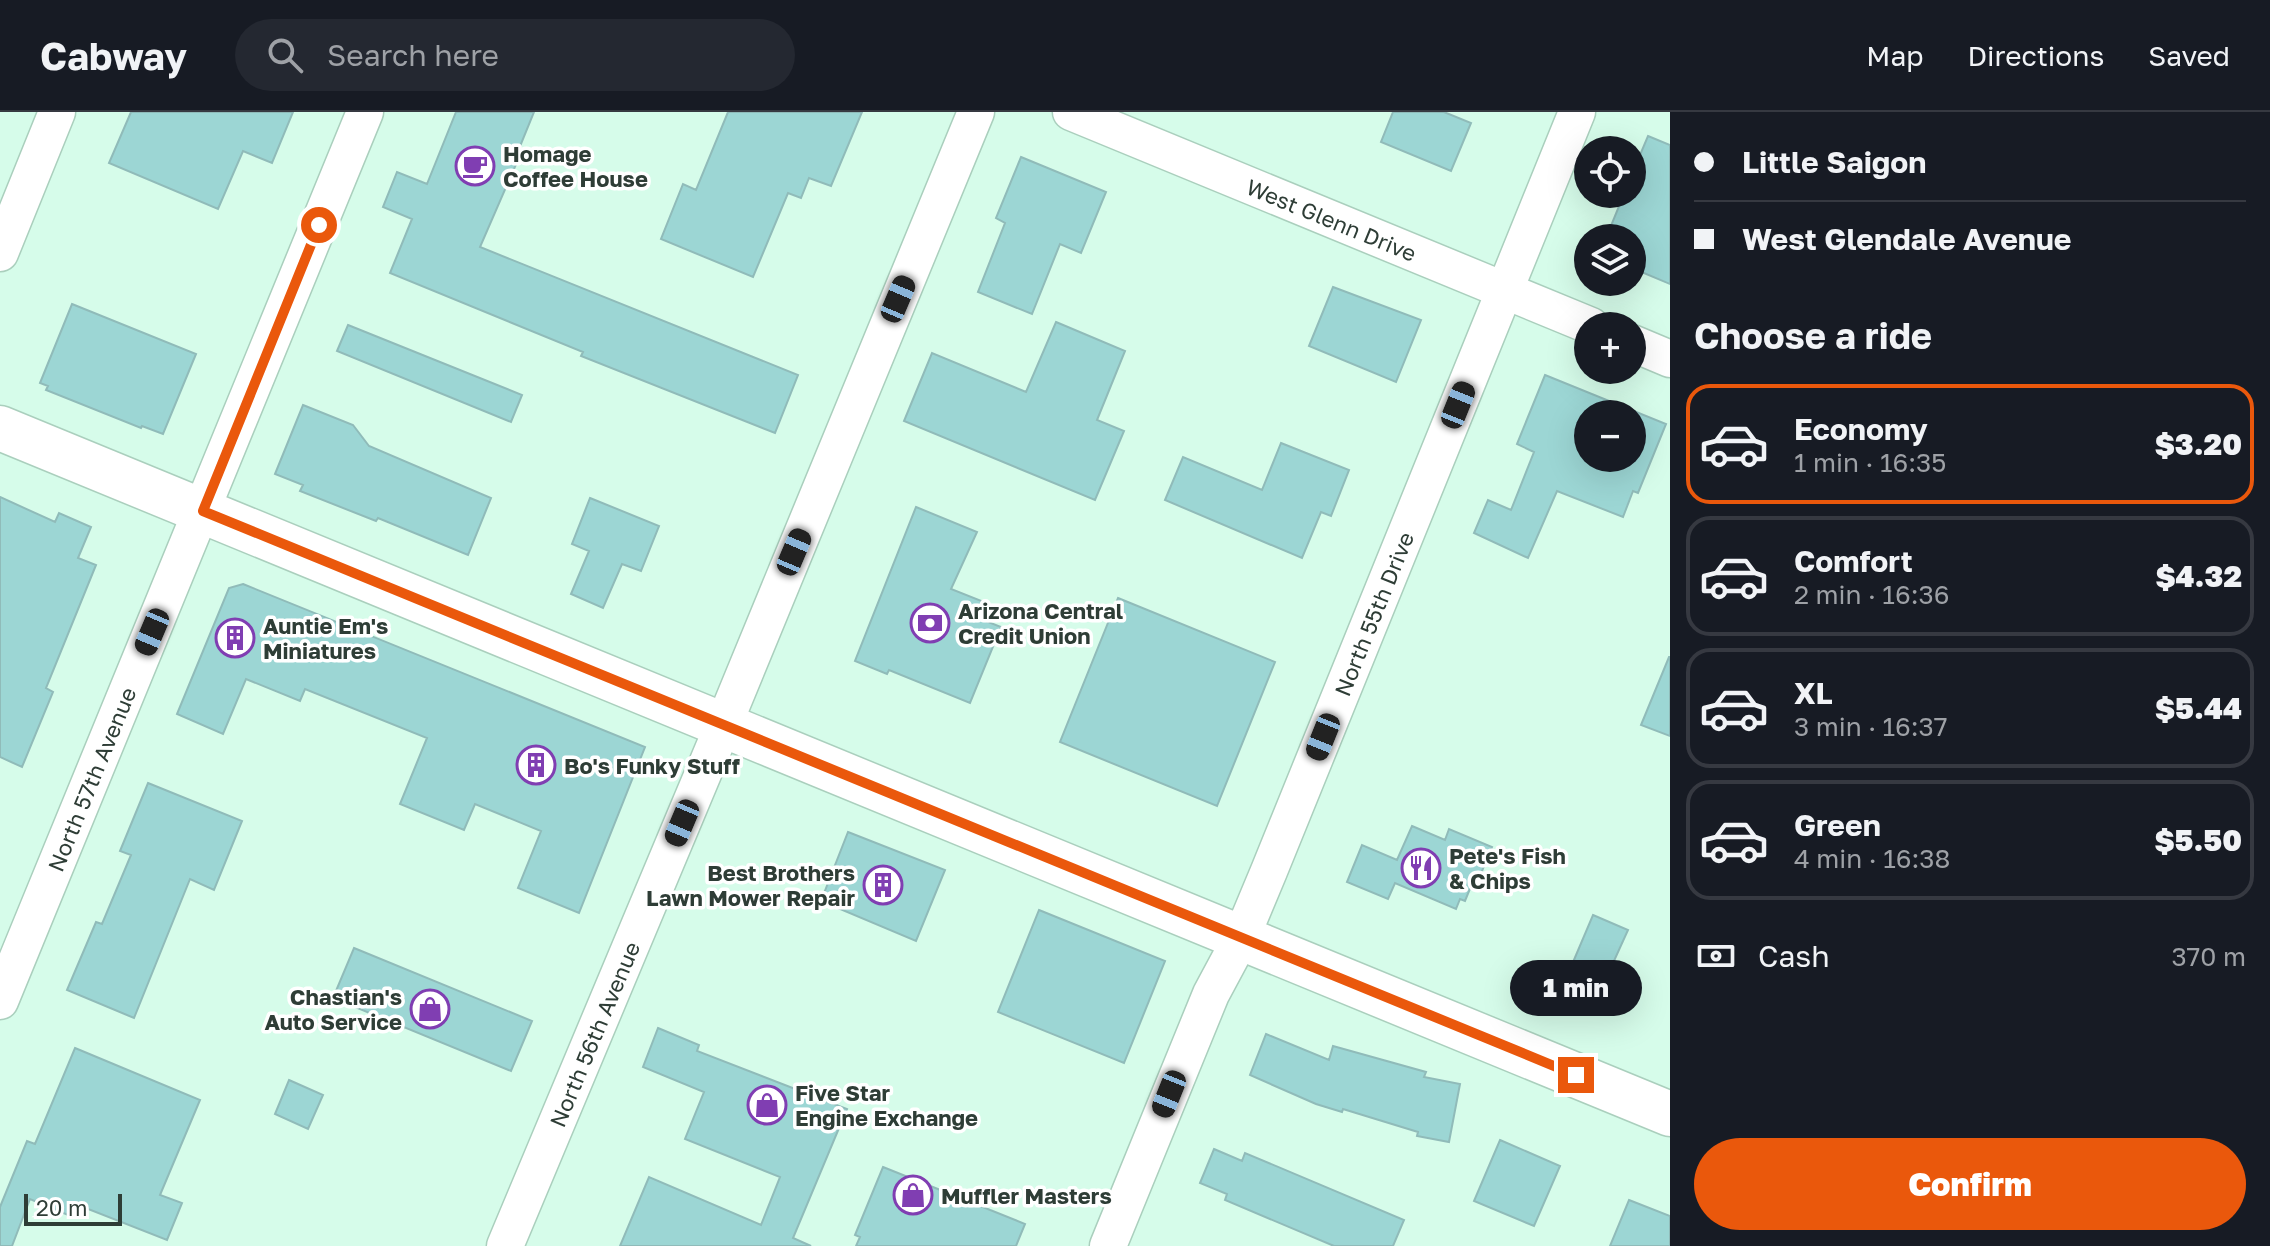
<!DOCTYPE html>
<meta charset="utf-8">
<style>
:root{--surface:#171b24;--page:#242831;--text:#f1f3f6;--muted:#9ea1a6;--line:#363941;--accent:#ea580c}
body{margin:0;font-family:"Golos Text",sans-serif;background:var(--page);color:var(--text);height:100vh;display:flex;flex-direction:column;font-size:30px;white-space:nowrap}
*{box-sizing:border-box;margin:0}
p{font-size:26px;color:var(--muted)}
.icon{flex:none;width:44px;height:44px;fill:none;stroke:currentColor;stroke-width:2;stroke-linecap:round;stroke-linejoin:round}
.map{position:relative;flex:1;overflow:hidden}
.side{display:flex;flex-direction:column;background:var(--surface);width:600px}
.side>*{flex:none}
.banner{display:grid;align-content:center;height:176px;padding:0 24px;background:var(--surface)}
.tools{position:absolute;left:1574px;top:24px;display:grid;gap:16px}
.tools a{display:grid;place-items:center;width:72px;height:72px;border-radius:50%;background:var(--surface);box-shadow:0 8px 32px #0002;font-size:40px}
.scale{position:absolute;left:24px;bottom:20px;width:98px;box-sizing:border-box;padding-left:8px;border:4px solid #2e3d36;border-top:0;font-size:22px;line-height:28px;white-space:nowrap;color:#2e3d36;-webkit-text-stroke:6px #fff;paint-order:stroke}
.end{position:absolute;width:36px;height:36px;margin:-18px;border:10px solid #ea580c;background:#fff;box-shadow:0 0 0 4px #fff}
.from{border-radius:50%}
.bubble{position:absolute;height:56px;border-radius:28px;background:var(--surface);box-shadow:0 8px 32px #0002;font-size:26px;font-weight:800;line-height:56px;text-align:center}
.car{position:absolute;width:24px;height:48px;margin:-24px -12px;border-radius:10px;box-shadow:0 0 6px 2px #0007;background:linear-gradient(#222 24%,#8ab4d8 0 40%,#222 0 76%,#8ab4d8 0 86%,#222 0)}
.banner b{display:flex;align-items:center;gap:28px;height:76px;font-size:30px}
.banner b+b{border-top:2px solid var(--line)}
.banner i{width:20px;height:20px;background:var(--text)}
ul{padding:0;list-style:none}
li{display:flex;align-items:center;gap:24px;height:120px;margin:0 16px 12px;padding:0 8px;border:4px solid var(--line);border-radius:24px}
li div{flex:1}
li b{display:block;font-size:30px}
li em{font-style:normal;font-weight:800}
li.current{border-color:var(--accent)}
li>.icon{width:72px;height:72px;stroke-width:1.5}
h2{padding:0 24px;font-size:36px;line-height:96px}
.pay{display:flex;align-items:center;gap:20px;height:88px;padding:0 24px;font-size:30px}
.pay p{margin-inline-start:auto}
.primary-button{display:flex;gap:16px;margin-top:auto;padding:16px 24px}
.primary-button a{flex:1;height:92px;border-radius:48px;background:var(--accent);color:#fff;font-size:32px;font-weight:800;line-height:92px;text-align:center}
header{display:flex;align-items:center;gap:48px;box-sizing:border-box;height:112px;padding:0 40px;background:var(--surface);border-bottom:2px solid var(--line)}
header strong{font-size:38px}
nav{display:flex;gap:44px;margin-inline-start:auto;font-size:28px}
.search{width:560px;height:72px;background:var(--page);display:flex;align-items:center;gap:20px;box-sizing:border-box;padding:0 28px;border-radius:44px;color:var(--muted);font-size:30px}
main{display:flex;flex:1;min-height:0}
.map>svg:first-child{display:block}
.building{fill:#9cd6d4;stroke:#90bbb9;stroke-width:2;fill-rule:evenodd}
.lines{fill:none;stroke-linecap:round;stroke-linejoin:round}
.street-casing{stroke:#aacfbd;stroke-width:39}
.secondary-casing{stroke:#aacfbd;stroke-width:47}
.street{stroke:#fff;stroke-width:36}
.secondary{stroke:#fff;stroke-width:44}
.route{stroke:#ea580c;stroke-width:10}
.labels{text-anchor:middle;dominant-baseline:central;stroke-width:7;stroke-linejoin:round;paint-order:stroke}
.poi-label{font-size:22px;font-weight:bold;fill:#2e3d36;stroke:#fff;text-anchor:start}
.street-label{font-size:22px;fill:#2e3d36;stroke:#fff}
</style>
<header>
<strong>Cabway</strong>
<div class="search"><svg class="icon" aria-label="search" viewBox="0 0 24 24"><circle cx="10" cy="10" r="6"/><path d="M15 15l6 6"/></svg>Search here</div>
<nav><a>Map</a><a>Directions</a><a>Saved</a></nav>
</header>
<main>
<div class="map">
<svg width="1670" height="1134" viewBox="0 0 1670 1134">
<rect width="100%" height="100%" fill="#d6fcea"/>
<path class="building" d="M 131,0 L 293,0 L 272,51 L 243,39 L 218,97 L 109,51 Z
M 456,0 L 534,0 L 514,49 L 517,50 L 480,135 L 798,263 L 775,321 L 581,244 L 583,240 L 390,161 L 412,107 L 383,95 L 397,60 L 427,72 Z
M 728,0 L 862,0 L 831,74 L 809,66 L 801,86 L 788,81 L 753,165 L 661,127 L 683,72 L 696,78 Z
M 1393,0 L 1444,0 L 1471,11 L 1451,59 L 1381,30 Z
M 1648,24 L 1670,33 L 1670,172 L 1632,156 L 1632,126 L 1606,126 L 1624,82 L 1632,82 L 1632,62 Z
M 1021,45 L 1106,80 L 1081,141 L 1060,132 L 1032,202 L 978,180 L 1005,111 L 996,106 Z
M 1333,175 L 1421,208 L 1396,270 L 1309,234 Z
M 72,192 L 196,242 L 163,322 L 142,314 L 141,316 L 46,278 L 48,274 L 40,271 Z
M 1056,210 L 1125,239 L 1097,308 L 1124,319 L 1095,388 L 904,309 L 932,241 L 1026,280 Z
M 348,213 L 522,283 L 511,310 L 337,239 Z
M 1545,263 L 1666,312 L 1638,381 L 1633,379 L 1623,405 L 1557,379 L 1528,446 L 1474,421 L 1488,388 L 1511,398 L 1534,340 L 1517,332 ZM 1588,302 L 1632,302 L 1632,346 L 1588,346 Z
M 303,293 L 353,313 L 369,334 L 491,386 L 468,443 L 378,406 L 376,409 L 300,379 L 303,373 L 275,362 Z
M 1281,331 L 1349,358 L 1331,404 L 1321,400 L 1302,446 L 1165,388 L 1183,345 L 1262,378 Z
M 0,385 L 55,410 L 59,401 L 91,415 L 78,446 L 96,453 L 46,576 L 53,580 L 22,655 L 0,645 Z
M 590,386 L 659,414 L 641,459 L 622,452 L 603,496 L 571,482 L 589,439 L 572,432 Z
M 916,395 L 977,420 L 951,477 L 984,490 L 978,506 L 1001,515 L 970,591 L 889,558 L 887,562 L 855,549 Z
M 243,472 L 645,635 L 579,801 L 518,776 L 541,719 L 475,692 L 464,718 L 400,692 L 427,626 L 305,577 L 300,589 L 246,567 L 223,622 L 177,602 L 229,476 Z
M 1118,486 L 1275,550 L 1217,694 L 1060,630 Z
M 1669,545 L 1670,545 L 1670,624 L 1641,613 Z
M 148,671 L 242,709 L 214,778 L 190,767 L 134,906 L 67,878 L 96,810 L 102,812 L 131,743 L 120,739 Z
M 1412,714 L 1445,728 L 1449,717 L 1492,735 L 1480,764 L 1476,762 L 1465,789 L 1460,787 L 1456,797 L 1395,771 L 1388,787 L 1347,770 L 1362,733 L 1397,748 Z
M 848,720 L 945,758 L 916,829 L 821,789 Z
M 1039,798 L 1165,849 L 1124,951 L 998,900 Z
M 1593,803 L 1628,818 L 1590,902 L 1560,888 L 1571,864 L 1568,862 Z
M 354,836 L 532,909 L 511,959 L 333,886 Z
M 658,916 L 699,933 L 697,939 L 847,997 L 793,1126 L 811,1134 L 620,1134 L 649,1065 L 761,1113 L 780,1065 L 685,1027 L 704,980 L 643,955 Z
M 1266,922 L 1329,948 L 1333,934 L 1426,960 L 1424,965 L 1460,972 L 1449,1030 L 1417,1024 L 1418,1020 L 1343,997 L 1342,1000 L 1316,992 L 1250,963 Z
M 75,936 L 200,988 L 160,1083 L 182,1091 L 167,1128 L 73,1091 L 68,1103 L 30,1087 L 12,1134 L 0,1134 L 0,1095 L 27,1029 L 35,1032 Z
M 289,968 L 323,983 L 308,1017 L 275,1002 Z
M 1500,1028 L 1560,1054 L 1534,1114 L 1474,1089 Z
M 1214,1037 L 1242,1049 L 1245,1041 L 1404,1108 L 1393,1134 L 1334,1134 L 1225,1088 L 1227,1082 L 1200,1071 Z
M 883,1055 L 1025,1112 L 1016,1134 L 856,1134 L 860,1125 L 855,1123 Z
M 1629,1088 L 1670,1104 L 1670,1134 L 1610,1134 Z"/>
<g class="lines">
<g class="street-casing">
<g id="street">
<path id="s1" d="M 1071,0 L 1591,214"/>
<path d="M 0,141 L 57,0"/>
<path d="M 1632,231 L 1670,247"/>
<path id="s2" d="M 0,889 L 365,0"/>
<path id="s3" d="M 505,1134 L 723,614 L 976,0"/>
<path id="s4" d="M 1108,1134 L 1211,882 L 1241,826 L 1269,759 L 1577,0"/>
</g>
</g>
<g class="secondary-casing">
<path id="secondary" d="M 0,316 L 1670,1002"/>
</g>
<use href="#street" class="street"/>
<use href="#secondary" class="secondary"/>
</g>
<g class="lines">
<path class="route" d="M 319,113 L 203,399 L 1576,963"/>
</g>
<defs>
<g id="cafe-ring" transform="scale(2)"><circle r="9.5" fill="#fff" stroke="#803eb2" stroke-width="1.5"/><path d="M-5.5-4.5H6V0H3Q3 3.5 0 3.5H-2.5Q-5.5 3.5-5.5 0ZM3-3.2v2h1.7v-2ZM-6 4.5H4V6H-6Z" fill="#803eb2"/></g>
<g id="bank-ring" transform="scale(2)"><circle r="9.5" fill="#fff" stroke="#803eb2" stroke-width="1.5"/><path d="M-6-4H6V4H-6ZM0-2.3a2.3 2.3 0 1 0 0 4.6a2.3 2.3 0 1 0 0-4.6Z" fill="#803eb2"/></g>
<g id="building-ring" transform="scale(2)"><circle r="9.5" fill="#fff" stroke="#803eb2" stroke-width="1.5"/><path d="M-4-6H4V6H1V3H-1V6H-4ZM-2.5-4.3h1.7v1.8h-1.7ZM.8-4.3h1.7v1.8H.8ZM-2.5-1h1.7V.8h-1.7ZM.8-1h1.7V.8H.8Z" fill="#803eb2"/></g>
<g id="restaurant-ring" transform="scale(2)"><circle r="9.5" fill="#fff" stroke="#803eb2" stroke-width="1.5"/><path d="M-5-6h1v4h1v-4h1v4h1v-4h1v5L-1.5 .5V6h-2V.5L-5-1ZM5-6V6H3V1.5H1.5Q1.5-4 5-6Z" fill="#803eb2"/></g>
<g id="shop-ring" transform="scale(2)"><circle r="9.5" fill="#fff" stroke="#803eb2" stroke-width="1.5"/><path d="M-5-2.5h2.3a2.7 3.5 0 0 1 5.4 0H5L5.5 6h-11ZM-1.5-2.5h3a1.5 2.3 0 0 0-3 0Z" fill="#803eb2"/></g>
</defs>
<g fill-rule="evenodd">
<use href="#cafe-ring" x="475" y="54"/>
<use href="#bank-ring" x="930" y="511"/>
<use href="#building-ring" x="235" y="526"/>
<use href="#building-ring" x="536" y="653"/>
<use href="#restaurant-ring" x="1421" y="756"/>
<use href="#building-ring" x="883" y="773"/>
<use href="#shop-ring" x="430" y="897"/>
<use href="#shop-ring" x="767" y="993"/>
<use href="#shop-ring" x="913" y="1083"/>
</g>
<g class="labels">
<g class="poi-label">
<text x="503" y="41">Homage<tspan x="503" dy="25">Coffee House</tspan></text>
<text x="958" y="498">Arizona Central<tspan x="958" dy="25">Credit Union</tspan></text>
<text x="263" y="513">Auntie Em's<tspan x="263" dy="25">Miniatures</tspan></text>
<text x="564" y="653">Bo's Funky Stuff</text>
<text x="1449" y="743">Pete's Fish<tspan x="1449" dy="25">&amp; Chips</tspan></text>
<text x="855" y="760" text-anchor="end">Best Brothers<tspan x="855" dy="25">Lawn Mower Repair</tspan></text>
<text x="402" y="884" text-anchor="end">Chastian's<tspan x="402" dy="25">Auto Service</tspan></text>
<text x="795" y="980">Five Star<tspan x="795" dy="25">Engine Exchange</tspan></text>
<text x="941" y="1083">Muffler Masters</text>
</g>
<g class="street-label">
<text stroke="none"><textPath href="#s1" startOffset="282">West Glenn Drive</textPath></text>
<text stroke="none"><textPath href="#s4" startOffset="686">North 55th Drive</textPath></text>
<text stroke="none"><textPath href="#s2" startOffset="240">North 57th Avenue</textPath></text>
<text stroke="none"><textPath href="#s3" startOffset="230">North 56th Avenue</textPath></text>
</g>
</g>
</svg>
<div class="tools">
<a><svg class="icon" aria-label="locate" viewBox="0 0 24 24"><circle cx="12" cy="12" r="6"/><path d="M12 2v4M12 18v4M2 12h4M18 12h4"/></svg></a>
<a><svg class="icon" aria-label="layers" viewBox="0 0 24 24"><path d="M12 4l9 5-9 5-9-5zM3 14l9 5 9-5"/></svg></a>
<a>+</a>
<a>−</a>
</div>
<div class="scale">20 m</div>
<i class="end from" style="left:319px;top:113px"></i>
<i class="end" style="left:1576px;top:963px"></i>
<div class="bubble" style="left:1510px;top:848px;width:132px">1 min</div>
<i class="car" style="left:898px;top:187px;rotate:23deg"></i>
<i class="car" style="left:1458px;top:293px;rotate:22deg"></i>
<i class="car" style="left:794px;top:440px;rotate:23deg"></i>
<i class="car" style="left:152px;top:520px;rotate:203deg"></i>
<i class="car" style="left:1323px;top:625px;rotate:202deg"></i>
<i class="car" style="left:682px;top:711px;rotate:203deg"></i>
<i class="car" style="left:1169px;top:982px;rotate:202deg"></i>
</div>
<section class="side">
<div class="banner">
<b><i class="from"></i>Little Saigon</b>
<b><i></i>West Glendale Avenue</b>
</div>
<h2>Choose a ride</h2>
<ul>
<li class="current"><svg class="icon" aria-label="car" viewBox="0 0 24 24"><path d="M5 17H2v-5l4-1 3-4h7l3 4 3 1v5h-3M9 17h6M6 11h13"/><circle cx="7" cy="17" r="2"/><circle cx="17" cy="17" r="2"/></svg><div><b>Economy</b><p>1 min · 16:35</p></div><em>$3.20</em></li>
<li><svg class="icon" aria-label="car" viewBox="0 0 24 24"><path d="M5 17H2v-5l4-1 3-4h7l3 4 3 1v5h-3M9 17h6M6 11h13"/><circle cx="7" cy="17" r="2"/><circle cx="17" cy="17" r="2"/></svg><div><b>Comfort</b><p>2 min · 16:36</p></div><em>$4.32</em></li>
<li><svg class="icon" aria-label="car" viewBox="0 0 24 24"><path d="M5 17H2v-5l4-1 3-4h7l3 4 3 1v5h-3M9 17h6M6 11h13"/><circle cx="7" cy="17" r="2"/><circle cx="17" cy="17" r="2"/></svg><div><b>XL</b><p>3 min · 16:37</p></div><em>$5.44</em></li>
<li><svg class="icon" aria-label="car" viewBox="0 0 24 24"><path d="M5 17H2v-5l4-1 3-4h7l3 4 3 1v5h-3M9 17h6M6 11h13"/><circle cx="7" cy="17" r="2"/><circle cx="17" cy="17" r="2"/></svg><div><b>Green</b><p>4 min · 16:38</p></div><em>$5.50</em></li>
</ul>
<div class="pay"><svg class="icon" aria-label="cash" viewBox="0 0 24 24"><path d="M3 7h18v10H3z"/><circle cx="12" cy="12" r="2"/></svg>Cash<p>370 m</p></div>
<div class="primary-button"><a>Confirm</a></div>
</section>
</main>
